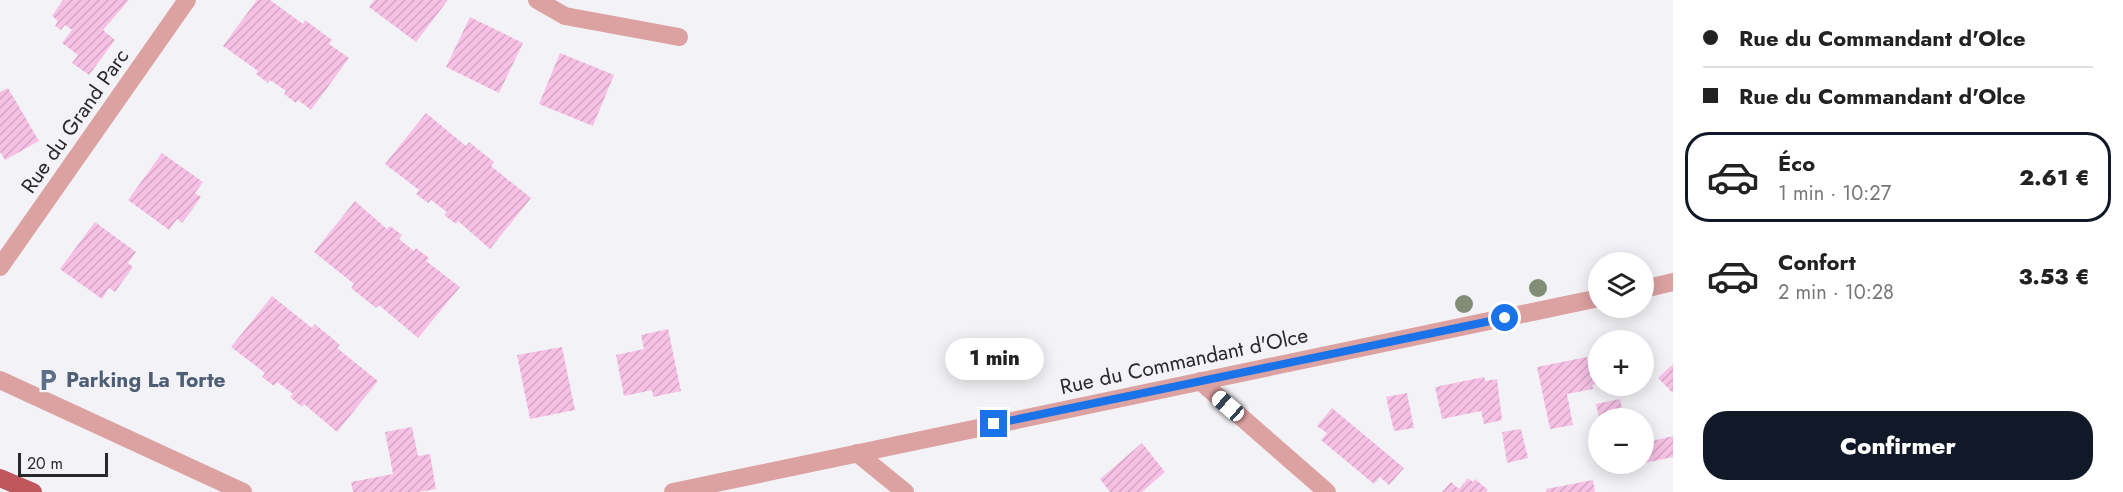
<!DOCTYPE html>
<html lang="fr">
<meta charset="utf-8">
<style>
:root{--surface:#fff;--page:#f6f6f6;--text:#222;--muted:#767676;--line:#e0e0e0;--accent:#111827}
body{margin:0;font-family:Jost,sans-serif;background:var(--page);color:var(--text);height:100vh;display:flex;flex-direction:column;font-size:22px;white-space:nowrap}
*{box-sizing:border-box;margin:0}
p{font-size:20px;color:var(--muted)}
.icon{flex:none;width:33px;height:33px;fill:none;stroke:currentColor;stroke-width:2;stroke-linecap:round;stroke-linejoin:round}
.map{position:relative;flex:1;overflow:hidden}
.drawer{display:flex;flex-direction:column;background:var(--surface);width:450px}
.drawer>*{flex:none}
.guide{display:grid;align-content:center;height:132px;padding:0 30px;background:var(--surface)}
.tools{position:absolute;left:1588px;top:252px;display:grid;gap:12px}
.tools a{display:grid;place-items:center;width:66px;height:66px;border-radius:50%;background:var(--surface);box-shadow:0 3px 15px #0003;font-size:30px}
.scale{position:absolute;left:18px;bottom:15px;width:90px;box-sizing:border-box;padding-left:6px;border:3px solid #29292a;border-top:0;font-size:16px;line-height:21px;white-space:nowrap;color:#29292a;-webkit-text-stroke:4px #f3f3f7;paint-order:stroke}
.end{position:absolute;width:27px;height:27px;margin:-14px;border:8px solid #1a73e8;background:#fff;box-shadow:0 0 0 3px #fff}
.from{border-radius:50%}
.bubble{position:absolute;height:42px;border-radius:21px;background:var(--surface);box-shadow:0 3px 15px #0003;font-size:20px;font-weight:800;line-height:42px;text-align:center}
.car{position:absolute;width:18px;height:36px;margin:-18px -9px;border-radius:8px;box-shadow:0 0 4px 2px #0007;background:linear-gradient(#fff 24%,#345 0 40%,#fff 0 76%,#345 0 86%,#fff 0)}
.guide b{display:flex;align-items:center;gap:21px;height:57px;font-size:22px}
.guide b+b{border-top:2px solid var(--line)}
.guide i{width:15px;height:15px;background:var(--text)}
ul{padding:0;list-style:none}
li{display:flex;align-items:center;gap:18px;height:90px;margin:0 12px 9px;padding:0 18px;border:3px solid transparent;border-radius:24px}
li div{flex:1}
li b{display:block;font-size:22px}
li em{font-style:normal;font-weight:800}
li.selected{border-color:var(--accent)}
li>.icon{width:54px;height:54px;stroke-width:1.5}
.cta{display:flex;gap:12px;margin-top:auto;padding:12px 30px}
.cta a{flex:1;height:69px;border-radius:24px;background:var(--accent);color:#fff;font-size:24px;font-weight:800;line-height:69px;text-align:center}
main{display:flex;flex:1;min-height:0}
.map>svg:first-child{display:block}
.building{fill:url(#building-hatch)}
.lines{fill:none;stroke-linecap:round;stroke-linejoin:round}
.minor{stroke:#dca1a1;stroke-width:18}
.major{stroke:#bf575c;stroke-width:18}
.tree{fill:#818d75}
.route{stroke:#1a73e8;stroke-width:8}
.labels{text-anchor:middle;dominant-baseline:central;stroke-width:4.5;stroke-linejoin:round;paint-order:stroke}
.street-label{font-size:21px;fill:#29292a;stroke:#f3f3f7}
.service-label{font-size:21px;font-weight:bold;fill:#4e5e75;stroke:#f3f3f7;text-anchor:start}
</style>
<main>
<div class="map">
<svg width="1673" height="492" viewBox="0 0 1673 492">
<defs>
<pattern id="building-hatch" width="6" height="6" patternUnits="userSpaceOnUse" patternTransform="scale(1.5)"><rect width="6" height="6" fill="#f7c1e6"/><path d="M-1 1l2-2M0 6l6-6M5 7l2-2" fill="none" stroke="#d4a6c5"/></pattern>
</defs>
<rect width="100%" height="100%" fill="#f3f3f7"/>
<path class="building" d="M 63,0 L 129,0 L 103,30 L 115,40 L 89,75 L 72,63 L 78,55 L 62,43 L 72,30 L 65,25 L 61,30 L 55,26 L 58,21 L 52,16 Z
M 257,0 L 270,0 L 303,24 L 305,20 L 332,40 L 329,44 L 349,58 L 311,110 L 298,100 L 296,103 L 284,94 L 286,91 L 270,80 L 268,83 L 256,74 L 258,71 L 223,46 Z
M 374,0 L 448,0 L 416,42 L 369,7 Z
M 470,17 L 523,43 L 499,93 L 446,67 Z
M 560,53 L 614,75 L 593,126 L 539,104 Z
M 8,88 L 39,141 L 5,160 L 0,152 L 0,92 Z
M 426,113 L 466,146 L 469,142 L 494,162 L 491,166 L 531,198 L 490,249 L 458,221 L 456,224 L 444,215 L 447,212 L 431,200 L 428,203 L 416,194 L 419,190 L 385,164 Z
M 162,153 L 203,182 L 195,193 L 201,197 L 192,210 L 182,223 L 177,219 L 169,230 L 128,200 Z
M 355,201 L 387,229 L 390,226 L 402,235 L 399,239 L 414,251 L 416,248 L 429,258 L 426,261 L 460,287 L 418,338 L 379,305 L 376,308 L 351,288 L 354,284 L 314,252 Z
M 95,222 L 136,252 L 128,263 L 133,267 L 115,292 L 109,288 L 102,299 L 60,269 Z
M 272,296 L 312,328 L 315,324 L 340,345 L 337,348 L 378,381 L 337,432 L 304,404 L 302,407 L 290,397 L 293,394 L 277,382 L 274,386 L 262,377 L 265,373 L 231,347 Z
M 668,329 L 681,391 L 653,397 L 652,390 L 624,396 L 616,355 L 644,349 L 641,335 Z
M 562,347 L 575,410 L 530,419 L 517,355 Z
M 1587,357 L 1587,361 L 1599,358 L 1599,383 L 1592,385 L 1593,389 L 1567,394 L 1573,425 L 1550,429 L 1537,367 Z
M 1673,364 L 1673,393 L 1658,378 Z
M 1484,377 L 1485,381 L 1497,379 L 1502,420 L 1484,424 L 1481,411 L 1442,419 L 1435,387 Z
M 1407,393 L 1414,428 L 1394,431 L 1386,397 Z
M 1620,399 L 1624,418 L 1599,418 L 1596,404 Z
M 1332,408 L 1404,468 L 1389,485 L 1380,477 L 1374,484 L 1321,440 L 1327,433 L 1317,426 Z
M 412,427 L 418,456 L 430,454 L 436,489 L 418,492 L 353,492 L 351,482 L 393,474 L 385,432 Z
M 1521,429 L 1528,458 L 1507,463 L 1502,432 Z
M 1673,436 L 1673,457 L 1644,463 L 1644,443 Z
M 1142,443 L 1165,472 L 1142,492 L 1110,492 L 1100,479 Z
M 1615,464 L 1637,464 L 1637,465 L 1616,469 Z
M 1468,478 L 1473,482 L 1475,479 L 1488,490 L 1486,492 L 1442,492 L 1451,482 L 1459,489 Z
M 1593,480 L 1595,492 L 1546,492 L 1546,489 Z"/>
<g class="lines">
<path class="minor" d="M 537,0 L 565,16 L 679,37
M 0,267 L 187,0
M 1644,289 L 1673,282
M 0,380 L 243,492
M 1200,381 L 1327,492
M 857,453 L 905,492
M 673,492 L 1599,298"/>
<path class="major" d="M 0,478 L 33,492"/>
</g>
<g class="tree">
<circle cx="1538" cy="288" r="9"/>
<circle cx="1464" cy="304" r="9"/>
</g>
<g class="lines">
<path class="route" d="M 994,424 L 1505,318"/>
</g>
<defs>
<g id="parking-bare" transform="scale(1.8)"><path d="M-3.5-5.5H1a3.5 3.5 0 0 1 0 7H-1V5.5H-3.5ZM-1-3.4V-.6H.8a1.4 1.4 0 0 0 0-2.8Z" fill="#5c6f8a" stroke="#f3f3f7" stroke-width="2.5" paint-order="stroke"/></g>
</defs>
<g fill-rule="evenodd">
<use href="#parking-bare" x="48" y="380"/>
</g>
<g class="labels">
<g class="street-label">
<text transform="translate(75 121) rotate(-55)">Rue du Grand Parc</text>
<text transform="translate(1184 361) rotate(-12)">Rue du Commandant d'Olce</text>
</g>
<g class="service-label">
<text x="66" y="380">Parking La Torte</text>
</g>
</g>
</svg>
<div class="tools">
<a><svg class="icon" aria-label="layers" viewBox="0 0 24 24"><path d="M12 4l9 5-9 5-9-5zM3 14l9 5 9-5"/></svg></a>
<a>+</a>
<a>−</a>
</div>
<div class="scale">20 m</div>
<i class="end from" style="left:1505px;top:318px"></i>
<i class="end" style="left:994px;top:424px"></i>
<div class="bubble" style="left:945px;top:338px;width:99px">1 min</div>
<i class="car" style="left:1228px;top:406px;rotate:311deg"></i>
</div>
<section class="drawer">
<div class="guide">
<b><i class="from"></i>Rue du Commandant d'Olce</b>
<b><i></i>Rue du Commandant d'Olce</b>
</div>
<ul>
<li class="selected"><svg class="icon" aria-label="car" viewBox="0 0 24 24"><path d="M5 17H2v-5l4-1 3-4h7l3 4 3 1v5h-3M9 17h6M6 11h13"/><circle cx="7" cy="17" r="2"/><circle cx="17" cy="17" r="2"/></svg><div><b>Éco</b><p>1 min · 10:27</p></div><em>2.61 €</em></li>
<li><svg class="icon" aria-label="car" viewBox="0 0 24 24"><path d="M5 17H2v-5l4-1 3-4h7l3 4 3 1v5h-3M9 17h6M6 11h13"/><circle cx="7" cy="17" r="2"/><circle cx="17" cy="17" r="2"/></svg><div><b>Confort</b><p>2 min · 10:28</p></div><em>3.53 €</em></li>
</ul>
<div class="cta"><a>Confirmer</a></div>
</section>
</main>
